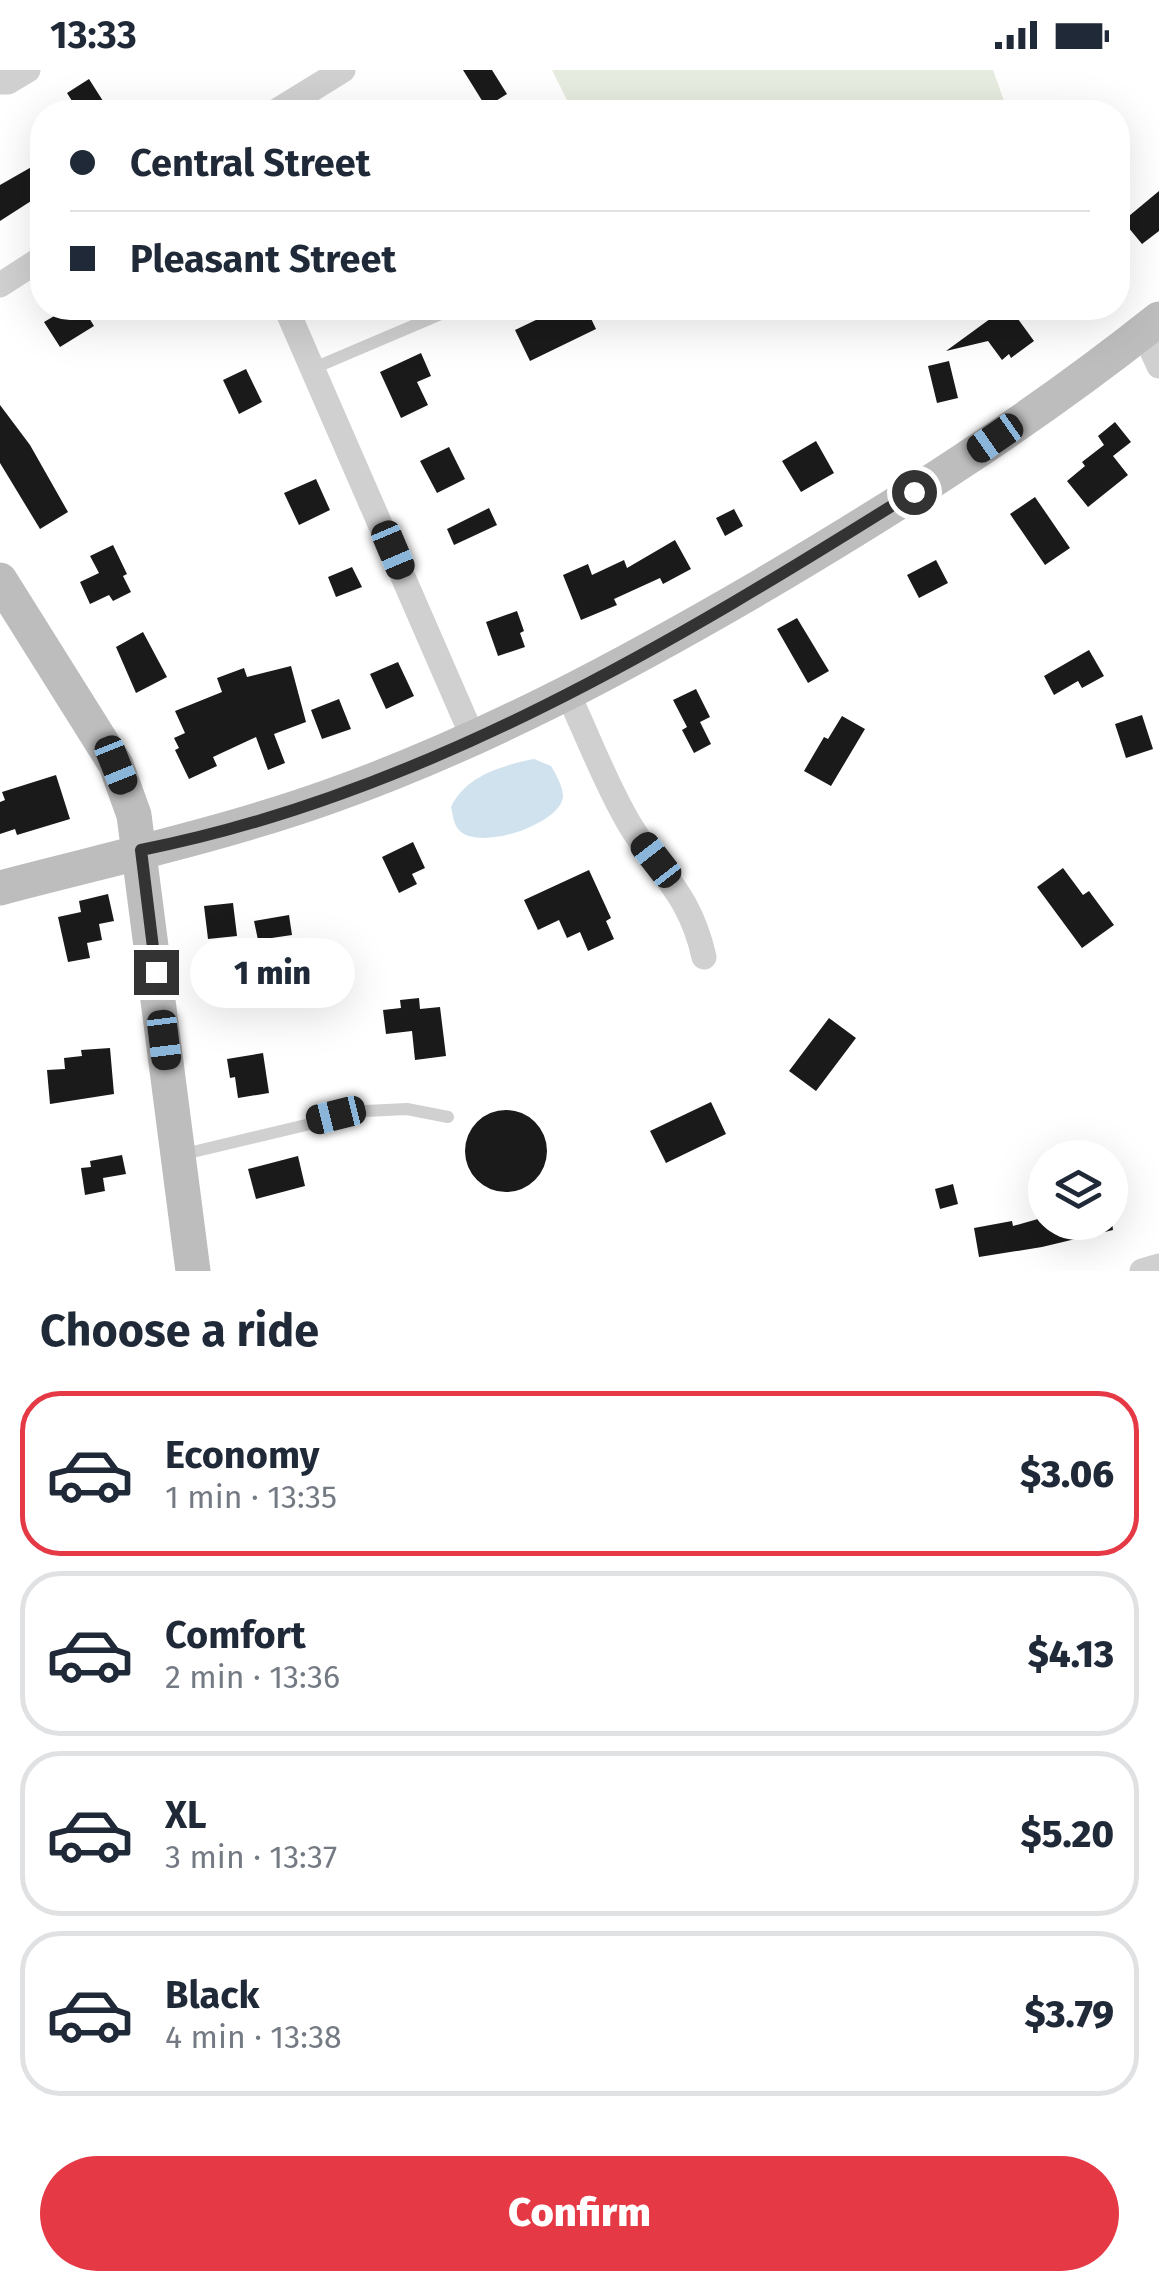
<!DOCTYPE html>
<meta charset="utf-8">
<style>
:root{--surface:#fff;--page:#f2f2f3;--text:#1f2937;--muted:#747a83;--line:#e0e1e3;--accent:#e63946}
body{margin:0;font-family:"Fira Sans",sans-serif;background:var(--page);color:var(--text);height:100vh;display:flex;flex-direction:column;font-size:38px;white-space:nowrap}
*{box-sizing:border-box;margin:0}
p{font-size:32px;color:var(--muted)}
.icon{flex:none;width:55px;height:55px;fill:none;stroke:currentColor;stroke-width:2;stroke-linecap:round;stroke-linejoin:round}
.map{position:relative;height:1201px;overflow:hidden}
.details{display:flex;flex-direction:column;background:var(--surface);flex:1}
.details>*{flex:none}
.top-card{position:absolute;left:30px;top:30px;width:1100px;height:220px;border-radius:40px;box-shadow:0 10px 40px #0002;display:grid;align-content:center;height:220px;padding:0 40px;background:var(--surface)}
.tools{position:absolute;left:1028px;top:1070px;display:grid;gap:20px}
.tools a{display:grid;place-items:center;width:100px;height:100px;border-radius:50%;background:var(--surface);box-shadow:0 10px 40px #0002;font-size:50px}
.end{position:absolute;width:45px;height:45px;margin:-22px;border:12px solid #333;background:#fff;box-shadow:0 0 0 5px #fff}
.from{border-radius:50%}
.bubble{position:absolute;height:70px;border-radius:35px;background:var(--surface);box-shadow:0 10px 40px #0002;font-size:32px;font-weight:800;line-height:70px;text-align:center}
.car{position:absolute;width:30px;height:60px;margin:-30px -15px;border-radius:12px;box-shadow:0 0 8px 2px #0007;background:linear-gradient(#222 24%,#8ab4d8 0 40%,#222 0 76%,#8ab4d8 0 86%,#222 0)}
.top-card b{display:flex;align-items:center;gap:35px;height:95px;font-size:38px}
.top-card b+b{border-top:2px solid var(--line)}
.top-card i{width:25px;height:25px;background:var(--text)}
ul{padding:0;list-style:none}
li{display:flex;align-items:center;gap:30px;height:165px;margin:0 20px 15px;padding:0 20px;border:5px solid var(--line);border-radius:40px}
li div{flex:1}
li b{display:block;font-size:38px}
li em{font-style:normal;font-weight:800}
li.current{border-color:var(--accent)}
li>.icon{width:90px;height:90px;stroke-width:1.5}
h2{padding:0 40px;font-size:45px;line-height:120px}
.cta{display:flex;gap:20px;margin-top:auto;padding:20px 40px}
.cta a{flex:1;height:115px;border-radius:60px;background:var(--accent);color:#fff;font-size:40px;font-weight:800;line-height:115px;text-align:center}
.status{display:flex;justify-content:space-between;align-items:center;height:70px;padding:0 50px;background:var(--surface);direction:ltr}
.status svg{height:28px;fill:currentColor}
.map>svg:first-child{display:block}
.green{fill:#e6ecdf}
.water{fill:#cfe2ee}
.building{fill:#1a1a1a}
.lines{fill:none;stroke-linecap:round;stroke-linejoin:round}
.service{stroke:#d0d0d0;stroke-width:12}
.minor{stroke:#d0d0d0;stroke-width:25}
.secondary{stroke:#bdbdbd;stroke-width:35}
.route{stroke:#333;stroke-width:12}
</style>
<div class="status"><b>13:33</b><svg viewBox="0 0 49 12"><path d="M0 12V9h3v3zM5 12V6h3v6zM10 12V3h3v9zM15 12V0h3v12zM26 1h20v11H26zM47 4h2v5h-2z"/></svg></div>
<div class="map">
<svg width="1159" height="1201" viewBox="0 0 1159 1201">
<rect width="100%" height="100%" fill="#fff"/>
<path class="green" d="M 552,0 L 993,0 L 1008,42 L 573,42 Z"/>
<path class="water" d="M 534,689 L 551,696 C 556,704 563,717 563,726 C 562,754 478,782 459,760 C 453,754 453,744 451,737 C 465,706 503,695 534,689 Z"/>
<path class="building" d="M 463,0 L 492,0 L 507,24 L 486,37 Z
M 89,9 L 103,31 L 79,42 L 67,23 Z
M 42,91 L 42,124 L 0,151 L 0,115 Z
M 1159,121 L 1159,161 L 1142,174 L 1123,151 Z
M 68,238 L 83,238 L 94,256 L 60,277 L 44,252 Z
M 561,238 L 586,238 L 596,259 L 530,291 L 515,260 Z
M 1005,238 L 1010,238 L 1034,271 L 1011,288 L 1009,284 L 1002,290 L 988,271 L 946,281 Z
M 421,283 L 431,306 L 417,312 L 428,335 L 401,348 L 380,302 Z
M 949,291 L 958,328 L 937,333 L 928,296 Z
M 246,299 L 262,332 L 239,344 L 223,310 Z
M 0,335 L 30,375 L 68,442 L 40,459 L 0,393 Z
M 1115,352 L 1131,372 L 1113,386 L 1128,405 L 1088,437 L 1067,411 L 1085,396 L 1082,392 L 1104,375 L 1098,366 Z
M 816,371 L 834,403 L 801,422 L 782,391 Z
M 449,377 L 465,409 L 437,423 L 420,391 Z
M 316,409 L 330,440 L 299,455 L 284,423 Z
M 1035,427 L 1070,478 L 1045,495 L 1010,444 Z
M 489,438 L 497,455 L 454,475 L 447,459 Z
M 734,439 L 743,456 L 725,466 L 716,448 Z
M 675,470 L 691,499 L 663,514 L 660,508 L 614,529 L 617,535 L 581,550 L 563,505 L 588,494 L 592,505 L 624,490 L 627,498 Z
M 113,475 L 127,504 L 123,506 L 131,522 L 113,531 L 109,525 L 90,534 L 80,512 L 99,503 L 90,486 Z
M 936,490 L 948,513 L 919,528 L 907,505 Z
M 352,497 L 362,517 L 336,527 L 328,507 Z
M 517,541 L 524,561 L 520,563 L 525,577 L 498,586 L 486,552 Z
M 797,548 L 829,601 L 808,613 L 777,559 Z
M 143,562 L 167,607 L 136,623 L 116,577 Z
M 1089,580 L 1104,606 L 1082,618 L 1078,611 L 1054,625 L 1044,606 Z
M 398,592 L 414,626 L 386,639 L 370,604 Z
M 291,596 L 306,652 L 274,664 L 285,693 L 268,700 L 256,667 L 213,687 L 217,696 L 189,709 L 175,680 L 179,678 L 174,668 L 185,663 L 175,641 L 222,622 L 217,608 L 244,598 L 247,607 Z
M 696,619 L 710,647 L 700,652 L 711,674 L 694,683 L 682,660 L 687,657 L 673,630 Z
M 339,629 L 351,659 L 322,669 L 311,640 Z
M 1142,645 L 1153,679 L 1126,688 L 1115,654 Z
M 842,646 L 865,659 L 831,716 L 804,701 L 824,667 L 828,669 Z
M 56,705 L 70,749 L 17,765 L 15,759 L 0,764 L 0,732 L 5,730 L 2,722 Z
M 413,772 L 425,798 L 412,804 L 417,814 L 399,823 L 382,787 Z
M 1063,798 L 1083,825 L 1089,821 L 1114,855 L 1082,878 L 1037,817 Z
M 589,800 L 611,848 L 606,851 L 614,869 L 588,881 L 580,862 L 567,868 L 559,850 L 538,860 L 524,830 Z
M 108,824 L 114,851 L 99,854 L 102,870 L 87,873 L 90,888 L 68,892 L 58,847 L 81,842 L 79,831 Z
M 233,833 L 237,866 L 208,869 L 204,836 Z
M 289,845 L 292,865 L 258,870 L 254,851 Z
M 419,928 L 420,939 L 440,937 L 446,986 L 415,990 L 412,961 L 386,964 L 383,940 L 401,938 L 400,930 Z
M 829,948 L 856,968 L 816,1021 L 789,1001 Z
M 110,978 L 114,1024 L 50,1034 L 47,1000 L 65,999 L 64,988 L 82,986 L 81,980 Z
M 263,983 L 269,1023 L 238,1028 L 235,1007 L 230,1008 L 227,989 Z
M 711,1032 L 726,1064 L 666,1093 L 650,1061 Z
M465 1081a41 41 0 1 1 82 0a41 41 0 1 1-82 0Z
M 122,1085 L 126,1104 L 103,1108 L 105,1121 L 85,1125 L 81,1098 L 91,1097 L 90,1091 Z
M 298,1086 L 305,1116 L 256,1129 L 248,1099 Z
M 953,1114 L 958,1134 L 940,1139 L 935,1119 Z
M 1045,1147 L 1045,1152 L 1112,1152 L 1113,1160 L 1042,1177 L 979,1187 L 974,1158 L 1012,1151 L 1013,1156 Z"/>
<g class="lines">
<path class="service" d="M 314,298 L 455,238
M 180,1085 L 365,1041 L 407,1039 L 448,1047"/>
<path class="minor" d="M 0,12 L 8,12 L 28,0
M 275,42 L 343,0
M 0,215 L 42,188
M 286,238 L 474,670
M 1143,261 L 1159,296
M 567,622 C 588,666 605,713 630,755 C 661,806 690,824 704,887
M 1142,1201 L 1159,1196"/>
<path class="secondary" d="M 0,510 L 116,695 L 134,745 L 193,1201
M 0,818 C 110,789 221,765 328,727 C 481,673 624,596 763,515 C 900,434 1035,348 1159,249"/>
</g>
<g class="lines">
<path class="route" d="M 156,902 L 141,780 C 421,725 675,572 914,422"/>
</g>
</svg>
<div class="tools">
<a><svg class="icon" aria-label="layers" viewBox="0 0 24 24"><path d="M12 4l9 5-9 5-9-5zM3 14l9 5 9-5"/></svg></a>
</div>
<i class="end from" style="left:914px;top:422px"></i>
<i class="end" style="left:156px;top:902px"></i>
<div class="bubble" style="left:190px;top:868px;width:165px">1 min</div>
<i class="car" style="left:995px;top:368px;rotate:235deg"></i>
<i class="car" style="left:393px;top:480px;rotate:157deg"></i>
<i class="car" style="left:116px;top:695px;rotate:158deg"></i>
<i class="car" style="left:656px;top:790px;rotate:322deg"></i>
<i class="car" style="left:164px;top:970px;rotate:173deg"></i>
<i class="car" style="left:336px;top:1045px;rotate:256deg"></i>
<div class="top-card">
<b><i class="from"></i>Central Street</b>
<b><i></i>Pleasant Street</b>
</div>
</div>
<section class="details">
<h2>Choose a ride</h2>
<ul>
<li class="current"><svg class="icon" aria-label="car" viewBox="0 0 24 24"><path d="M5 17H2v-5l4-1 3-4h7l3 4 3 1v5h-3M9 17h6M6 11h13"/><circle cx="7" cy="17" r="2"/><circle cx="17" cy="17" r="2"/></svg><div><b>Economy</b><p>1 min · 13:35</p></div><em>$3.06</em></li>
<li><svg class="icon" aria-label="car" viewBox="0 0 24 24"><path d="M5 17H2v-5l4-1 3-4h7l3 4 3 1v5h-3M9 17h6M6 11h13"/><circle cx="7" cy="17" r="2"/><circle cx="17" cy="17" r="2"/></svg><div><b>Comfort</b><p>2 min · 13:36</p></div><em>$4.13</em></li>
<li><svg class="icon" aria-label="car" viewBox="0 0 24 24"><path d="M5 17H2v-5l4-1 3-4h7l3 4 3 1v5h-3M9 17h6M6 11h13"/><circle cx="7" cy="17" r="2"/><circle cx="17" cy="17" r="2"/></svg><div><b>XL</b><p>3 min · 13:37</p></div><em>$5.20</em></li>
<li><svg class="icon" aria-label="car" viewBox="0 0 24 24"><path d="M5 17H2v-5l4-1 3-4h7l3 4 3 1v5h-3M9 17h6M6 11h13"/><circle cx="7" cy="17" r="2"/><circle cx="17" cy="17" r="2"/></svg><div><b>Black</b><p>4 min · 13:38</p></div><em>$3.79</em></li>
</ul>
<div class="cta"><a>Confirm</a></div>
</section>
